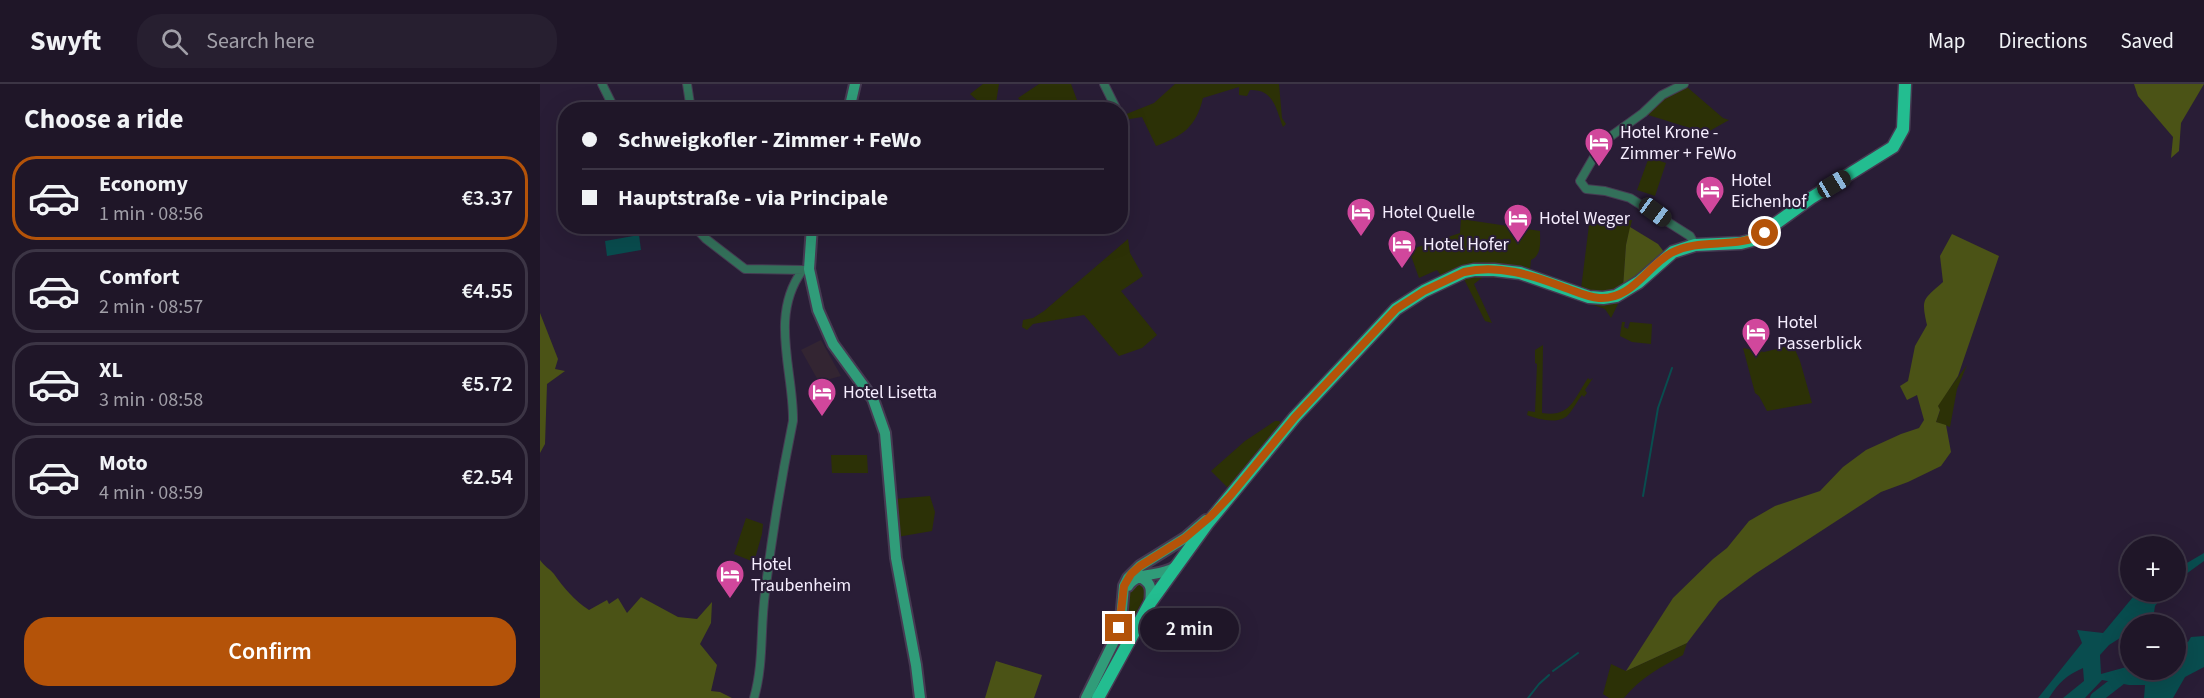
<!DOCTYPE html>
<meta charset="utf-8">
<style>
:root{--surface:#1f1628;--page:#271f30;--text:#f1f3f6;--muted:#a19fa8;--line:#3c3545;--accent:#b45309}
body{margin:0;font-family:"Source Sans 3",sans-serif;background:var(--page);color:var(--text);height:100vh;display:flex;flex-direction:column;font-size:22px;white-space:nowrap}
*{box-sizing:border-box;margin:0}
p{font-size:20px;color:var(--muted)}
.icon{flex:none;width:33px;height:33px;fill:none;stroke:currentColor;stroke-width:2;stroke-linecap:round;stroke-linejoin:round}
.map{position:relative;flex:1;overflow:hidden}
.details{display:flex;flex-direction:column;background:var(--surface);width:540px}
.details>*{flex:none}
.banner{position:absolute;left:18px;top:18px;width:570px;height:132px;border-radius:24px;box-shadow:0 6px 24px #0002,0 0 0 2px var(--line);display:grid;align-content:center;height:132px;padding:0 24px;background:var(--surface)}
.controls{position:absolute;left:1580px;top:452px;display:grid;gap:12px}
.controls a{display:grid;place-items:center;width:66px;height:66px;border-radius:50%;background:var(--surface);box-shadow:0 6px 24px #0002,0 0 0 2px var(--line);font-size:30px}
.end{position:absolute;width:27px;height:27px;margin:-14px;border:8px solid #b45309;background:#fff;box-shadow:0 0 0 3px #fff}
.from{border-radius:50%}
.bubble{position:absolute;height:42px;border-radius:21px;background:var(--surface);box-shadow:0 6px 24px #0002,0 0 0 2px var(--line);font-size:20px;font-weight:600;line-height:42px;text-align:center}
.car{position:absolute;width:18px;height:36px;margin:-18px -9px;border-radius:8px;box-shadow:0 0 4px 2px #0007;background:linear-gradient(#222 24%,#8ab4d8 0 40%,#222 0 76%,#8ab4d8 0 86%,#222 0)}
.banner b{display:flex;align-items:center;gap:21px;height:57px;font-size:22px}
.banner b+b{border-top:2px solid var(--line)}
.banner i{width:15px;height:15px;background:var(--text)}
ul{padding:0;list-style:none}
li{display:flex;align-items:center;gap:18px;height:84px;margin:0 12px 9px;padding:0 12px;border:3px solid var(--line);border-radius:24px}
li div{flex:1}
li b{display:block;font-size:22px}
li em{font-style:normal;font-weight:600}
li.active{border-color:var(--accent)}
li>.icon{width:54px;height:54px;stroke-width:1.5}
h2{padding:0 24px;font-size:27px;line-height:72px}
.primary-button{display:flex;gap:12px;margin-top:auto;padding:12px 24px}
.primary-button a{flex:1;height:69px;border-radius:24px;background:var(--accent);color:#fff;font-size:24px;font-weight:600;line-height:69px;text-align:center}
header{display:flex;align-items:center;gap:36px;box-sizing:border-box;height:84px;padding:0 30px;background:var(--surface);border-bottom:2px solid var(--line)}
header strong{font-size:28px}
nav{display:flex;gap:33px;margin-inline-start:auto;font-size:21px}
.search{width:420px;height:54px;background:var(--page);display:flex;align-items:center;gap:15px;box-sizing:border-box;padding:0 21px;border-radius:24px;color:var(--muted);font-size:22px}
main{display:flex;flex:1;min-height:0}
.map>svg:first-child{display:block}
.commercial{fill:#332532}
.green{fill:#2c3106}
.forest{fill:#4b5316}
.water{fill:#094d4f}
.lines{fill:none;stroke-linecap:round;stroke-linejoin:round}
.stream{stroke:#094d4f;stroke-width:2}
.river{stroke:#094d4f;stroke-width:12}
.street-casing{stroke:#463a52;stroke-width:10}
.secondary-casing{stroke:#463a52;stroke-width:14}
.primary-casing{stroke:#463a52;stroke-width:15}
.street{stroke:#33705a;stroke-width:8}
.secondary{stroke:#309c79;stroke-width:10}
.primary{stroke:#23bd90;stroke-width:12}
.route{stroke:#b45309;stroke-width:8}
.labels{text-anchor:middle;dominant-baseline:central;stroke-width:4.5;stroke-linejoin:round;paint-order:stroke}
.poi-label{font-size:18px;fill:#f5edfe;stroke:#291d36;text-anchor:start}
</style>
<header>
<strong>Swyft</strong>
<div class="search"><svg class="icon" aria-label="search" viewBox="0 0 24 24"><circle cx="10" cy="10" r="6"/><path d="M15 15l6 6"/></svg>Search here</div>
<nav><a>Map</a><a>Directions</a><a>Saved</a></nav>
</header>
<main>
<section class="details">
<h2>Choose a ride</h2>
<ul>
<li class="active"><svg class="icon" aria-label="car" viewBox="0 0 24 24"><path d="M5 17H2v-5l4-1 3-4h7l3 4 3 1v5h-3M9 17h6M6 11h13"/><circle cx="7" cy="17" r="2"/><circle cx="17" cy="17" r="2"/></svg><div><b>Economy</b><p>1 min · 08:56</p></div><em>€3.37</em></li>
<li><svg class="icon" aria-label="car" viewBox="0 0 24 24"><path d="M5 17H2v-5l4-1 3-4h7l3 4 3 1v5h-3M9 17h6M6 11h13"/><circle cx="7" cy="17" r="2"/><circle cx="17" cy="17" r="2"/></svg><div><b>Comfort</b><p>2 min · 08:57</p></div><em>€4.55</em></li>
<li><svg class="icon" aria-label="car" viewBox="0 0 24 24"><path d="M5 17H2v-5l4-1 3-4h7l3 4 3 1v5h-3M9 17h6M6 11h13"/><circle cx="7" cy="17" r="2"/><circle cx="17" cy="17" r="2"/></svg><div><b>XL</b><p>3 min · 08:58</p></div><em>€5.72</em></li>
<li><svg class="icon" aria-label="car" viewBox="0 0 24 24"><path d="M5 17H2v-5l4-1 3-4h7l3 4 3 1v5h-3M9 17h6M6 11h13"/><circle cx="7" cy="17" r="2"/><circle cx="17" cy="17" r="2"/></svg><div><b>Moto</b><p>4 min · 08:59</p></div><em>€2.54</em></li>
</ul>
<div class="primary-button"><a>Confirm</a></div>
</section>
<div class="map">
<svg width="1664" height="614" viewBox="0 0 1664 614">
<rect width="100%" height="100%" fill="#291d36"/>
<path class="commercial" d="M 281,256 L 301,292 L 279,298 L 261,266 Z"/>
<path class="green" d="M 443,0 L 459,0 L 455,25 L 447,25 L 430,10 Z
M 499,0 L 531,0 L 540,24 L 539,26 L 488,25 L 478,14 Z
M 635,0 L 739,0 L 742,34 L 746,40 L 743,43 C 736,25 734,5 710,6 L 707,12 L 699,11 L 699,3 L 663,14 C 656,43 643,52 616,62 L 602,33 L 584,36 L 584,31 L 614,19 Z
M 1147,3 L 1183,34 L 1189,36 L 1166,49 L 1105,30 L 1122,14 Z
M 1109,73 L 1126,79 L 1115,112 L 1097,106 Z
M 921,135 L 1000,147 C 1000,158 1002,171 991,176 L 990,186 C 975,182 942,175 927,181 C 920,183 910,189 902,193 L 897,186 L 879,194 L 869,166 L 920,149 Z
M 1092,136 L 1086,161 L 1083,204 C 1067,208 1057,209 1041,205 L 1049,141 Z
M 588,155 L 590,169 L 603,192 L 581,207 L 617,251 L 602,264 L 579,272 L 544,231 L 493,240 L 487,246 L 482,243 L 483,236 L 493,234 L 504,227 Z
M 947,190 L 970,191 L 1076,216 L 1078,220 L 1071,234 L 1065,225 L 980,195 L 943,193 L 934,200 L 952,239 L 945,237 L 924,195 L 930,192 Z
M 1082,238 L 1085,238 L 1084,243 L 1088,245 L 1090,238 L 1112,240 L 1111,260 L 1092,258 L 1080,252 Z
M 1003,261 L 1002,329 C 1030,334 1034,315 1048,294 L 1050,296 L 1053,294 L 1045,306 L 1047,309 L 1044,313 L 1042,311 C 1037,317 1033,326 1028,331 C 1019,341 997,335 987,331 L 988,327 L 995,328 L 997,280 L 995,279 L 995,266 Z
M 1253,261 L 1260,277 L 1272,319 L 1227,327 L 1219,312 L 1215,309 L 1203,264 L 1224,268 Z
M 1427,281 L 1417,305 L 1410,343 L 1396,338 L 1400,327 L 1398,322 L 1401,316 Z
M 735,337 L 739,337 L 742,340 L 689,405 L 671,387 L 705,357 Z
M 291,371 L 327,371 L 328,389 L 292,389 Z
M 390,412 L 395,428 L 392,447 L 357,453 L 354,415 Z
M 206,434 L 223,440 L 222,450 L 214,478 L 194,470 Z
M 602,497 L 607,507 L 605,512 L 584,551 L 580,553 L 583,545 L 587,542 L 590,503 Z
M 1147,559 L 1143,571 C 1121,583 1100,594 1084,614 L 1069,614 L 1063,610 L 1071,580 L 1086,587 Z"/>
<path class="forest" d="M 1594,0 L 1664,0 L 1641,39 L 1639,67 L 1631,74 L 1633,53 L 1598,12 Z
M 1090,143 L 1118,160 L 1124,168 L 1083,204 L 1086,161 Z
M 1412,150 L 1459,172 L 1418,292 L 1398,322 L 1400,326 L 1396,338 L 1406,341 L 1411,368 L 1401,382 L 1368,398 L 1341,408 L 1215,490 L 1179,517 L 1147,559 L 1086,587 L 1133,514 L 1173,475 L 1187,464 L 1209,437 L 1235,422 L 1280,407 L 1303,383 L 1326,366 L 1361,350 L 1379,344 L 1384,336 L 1377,311 L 1367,316 L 1360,302 L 1368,297 L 1375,262 L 1387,241 C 1381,214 1383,216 1403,198 L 1400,172 Z
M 0,229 L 18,275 L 15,285 L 25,287 L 7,300 L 5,360 L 0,369 Z
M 0,476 C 4,482 10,485 14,490 C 24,504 34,516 49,526 L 67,516 L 69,520 L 78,514 L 87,529 L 101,513 L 138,533 L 157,535 L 172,518 L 171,539 L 160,560 L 177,581 L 171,607 L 180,608 L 192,614 L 0,614 Z
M 456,577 L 502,591 L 494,614 L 445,614 Z"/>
<path class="water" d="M 99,151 L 101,166 L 67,172 L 65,157 Z
M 1664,469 L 1664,477 L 1635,498 L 1635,486 Z
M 1598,507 L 1627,507 L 1615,522 L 1613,535 L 1618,540 L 1590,540 L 1590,552 L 1588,549 L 1569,561 L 1560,571 L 1561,590 L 1590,582 L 1590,585 L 1635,585 L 1635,571 L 1638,566 L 1635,565 L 1635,558 L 1648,558 L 1651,553 L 1664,552 L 1664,583 L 1645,593 L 1633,614 L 1604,614 L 1605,601 L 1589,601 L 1562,596 L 1545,614 L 1523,614 L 1544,597 L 1543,584 C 1527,591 1518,599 1509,614 L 1498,614 L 1542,559 L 1537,546 L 1563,549 Z"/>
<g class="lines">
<path class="stream" d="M 1103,412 L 1118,324 L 1132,284
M 1013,587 L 1038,569
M 988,614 L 999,600 L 1009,591"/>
<path class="river" d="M 1556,614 L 1587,590"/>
<g class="street-casing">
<path id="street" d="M 62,0 L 75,26
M 147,0 L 151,26
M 564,0 L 577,26
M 1144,0 L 1122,11 L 1103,29 L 1067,55 L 1054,73 L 1040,97 L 1046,105 L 1065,107 L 1090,114 L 1150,152 L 1155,161
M 580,41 L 583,65
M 154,142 L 166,155 L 205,185 L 264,186
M 214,614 C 224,579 220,545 225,509 C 232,451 241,395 253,337 C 254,288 229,232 262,187"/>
</g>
<g class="secondary-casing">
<path id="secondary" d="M 309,26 L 315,0
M 272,142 L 269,185 L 278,226 L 293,260 L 333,315 L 345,349 L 356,474 L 376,581 L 380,614
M 596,494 L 602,494 C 613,500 611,508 610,519
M 588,502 C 598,486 620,494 635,483
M 546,614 L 576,553 L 581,536 L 584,502 L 588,494 L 600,482 L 645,454 L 666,436"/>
</g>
<g class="primary-casing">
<path id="primary" d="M 558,614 L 610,519 L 667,440 L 755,333 L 856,225 L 884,207 L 924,188 L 934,186 L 954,186 L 980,189 L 1049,213 L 1063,214 L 1076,212 L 1099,198 L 1133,168 L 1155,161 L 1201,159 L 1213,156 L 1271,114 L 1353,63 L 1363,45 L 1365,0"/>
</g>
<use href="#street" class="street"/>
<use href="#secondary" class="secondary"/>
<use href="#primary" class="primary"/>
</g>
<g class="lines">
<path class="route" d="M 579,544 L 584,502 L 591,490 L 600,482 L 645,454 L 671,432 L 690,412 L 755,333 L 856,225 L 884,207 L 924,188 C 958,180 992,191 1023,203 C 1035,207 1046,213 1059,214 C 1092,216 1106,183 1131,169 C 1161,153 1196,166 1225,149"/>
</g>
<defs>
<g id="hotel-pin" transform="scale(1.5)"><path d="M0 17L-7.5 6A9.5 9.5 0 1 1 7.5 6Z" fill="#d1479c" stroke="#291d36"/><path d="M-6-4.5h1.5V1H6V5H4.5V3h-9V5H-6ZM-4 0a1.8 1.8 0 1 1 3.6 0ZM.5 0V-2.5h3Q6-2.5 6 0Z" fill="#fff"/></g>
</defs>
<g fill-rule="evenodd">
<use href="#hotel-pin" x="1059" y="58"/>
<use href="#hotel-pin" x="1170" y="106"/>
<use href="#hotel-pin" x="821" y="128"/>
<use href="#hotel-pin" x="978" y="134"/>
<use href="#hotel-pin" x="862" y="160"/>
<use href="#hotel-pin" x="1216" y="248"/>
<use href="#hotel-pin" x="282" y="308"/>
<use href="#hotel-pin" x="190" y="490"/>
</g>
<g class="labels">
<g class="poi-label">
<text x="1080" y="48">Hotel Krone -<tspan x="1080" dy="21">Zimmer + FeWo</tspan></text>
<text x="1191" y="96">Hotel<tspan x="1191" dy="21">Eichenhof</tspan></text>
<text x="842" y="128">Hotel Quelle</text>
<text x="999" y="134">Hotel Weger</text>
<text x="883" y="160">Hotel Hofer</text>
<text x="1237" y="238">Hotel<tspan x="1237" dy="21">Passerblick</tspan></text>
<text x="303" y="308">Hotel Lisetta</text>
<text x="211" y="480">Hotel<tspan x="211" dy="21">Traubenheim</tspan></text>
</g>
</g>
</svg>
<div class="controls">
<a>+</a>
<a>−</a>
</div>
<i class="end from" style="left:1225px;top:149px"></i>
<i class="end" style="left:579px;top:544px"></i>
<div class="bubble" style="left:600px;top:524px;width:99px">2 min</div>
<i class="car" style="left:1294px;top:100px;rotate:59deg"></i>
<i class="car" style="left:1115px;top:128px;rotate:126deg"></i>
<div class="banner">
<b><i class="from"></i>Schweigkofler - Zimmer + FeWo</b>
<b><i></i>Hauptstraße - via Principale</b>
</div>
</div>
</main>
